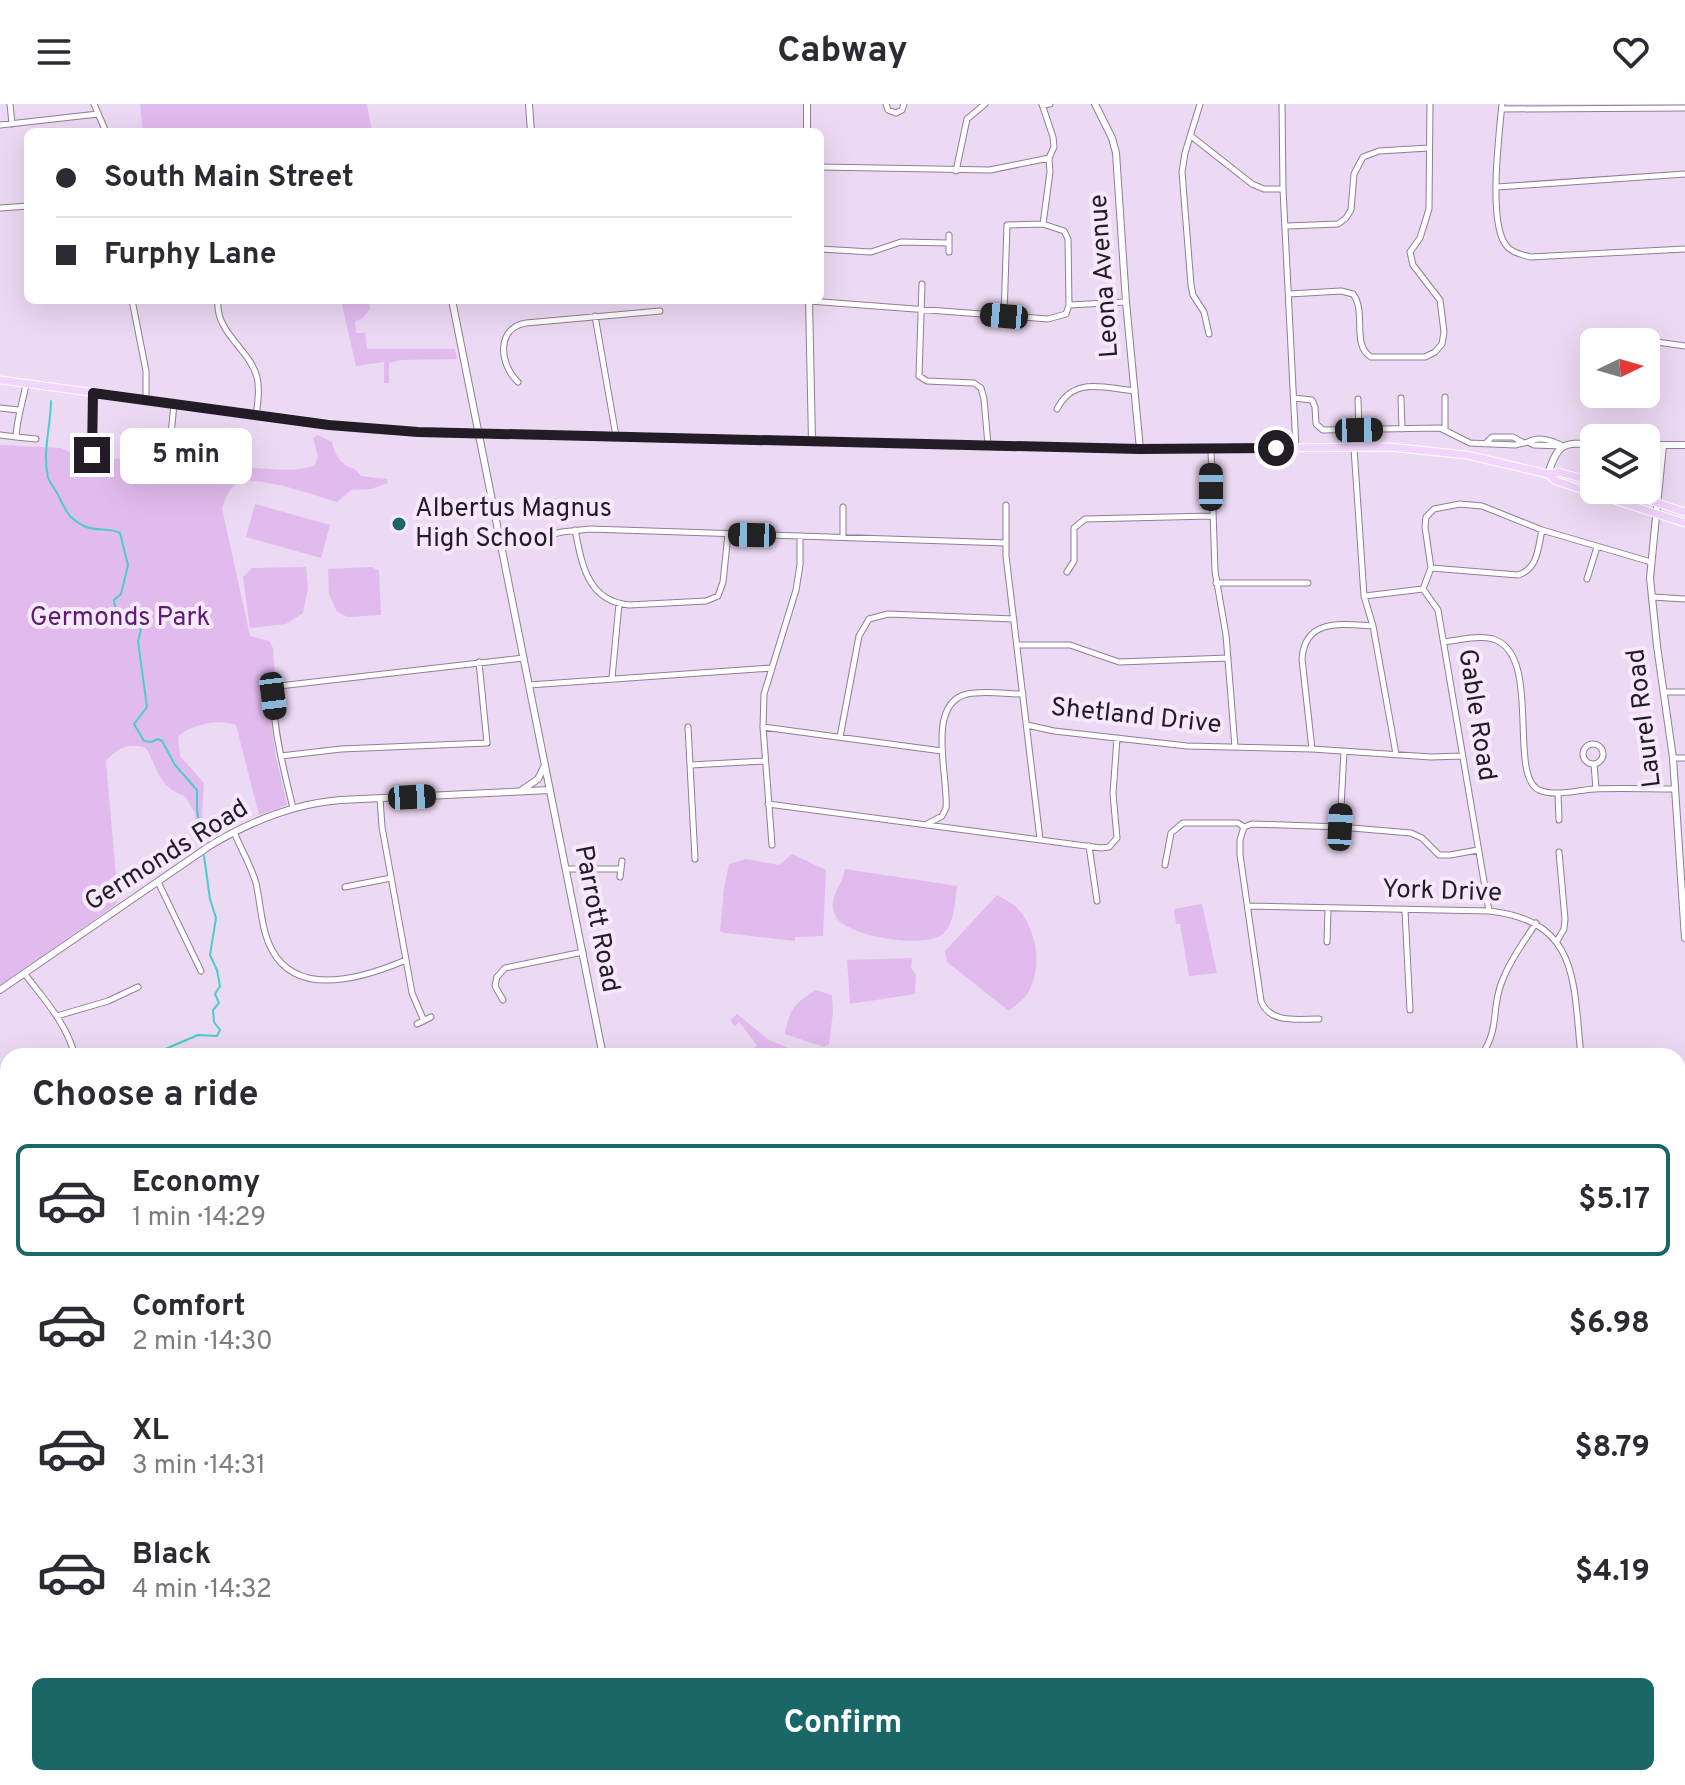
<!DOCTYPE html>
<meta charset="utf-8">
<style>
:root{--surface:#fff;--page:#f7f7f7;--text:#2b2b33;--muted:#7c7c81;--line:#e1e1e2;--accent:#196767}
body{margin:0;font-family:Overpass,sans-serif;background:var(--page);color:var(--text);height:100vh;display:flex;flex-direction:column;font-size:30px;white-space:nowrap}
*{box-sizing:border-box;margin:0}
p{font-size:26px;color:var(--muted)}
.icon{flex:none;width:44px;height:44px;fill:none;stroke:currentColor;stroke-width:2;stroke-linecap:round;stroke-linejoin:round}
.map{position:relative;flex:1;overflow:hidden}
.side{position:absolute;left:0px;top:944px;width:1686px;height:738px;display:flex;flex-direction:column;background:var(--surface);border-radius:24px 24px 0 0;box-shadow:0 8px 32px #0002}
.side>*{flex:none}
.top-card{position:absolute;left:24px;top:24px;width:800px;height:176px;border-radius:12px;box-shadow:0 8px 32px #0002;display:grid;align-content:center;height:176px;padding:0 32px;background:var(--surface)}
.needle{width:52px;rotate:85deg}
.tools{position:absolute;left:1580px;top:224px;display:grid;gap:16px}
.tools a{display:grid;place-items:center;width:80px;height:80px;border-radius:12px;background:var(--surface);box-shadow:0 8px 32px #0002;font-size:40px}
.end{position:absolute;width:36px;height:36px;margin:-18px;border:10px solid #231c26;background:#fff;box-shadow:0 0 0 4px #fff}
.from{border-radius:50%}
.bubble{position:absolute;height:56px;border-radius:12px;background:var(--surface);box-shadow:0 8px 32px #0002;font-size:26px;font-weight:700;line-height:56px;text-align:center}
.car{position:absolute;width:24px;height:48px;margin:-24px -12px;border-radius:10px;box-shadow:0 0 6px 2px #0007;background:linear-gradient(#222 24%,#8ab4d8 0 40%,#222 0 76%,#8ab4d8 0 86%,#222 0)}
.top-card b{display:flex;align-items:center;gap:28px;height:76px;font-size:30px}
.top-card b+b{border-top:2px solid var(--line)}
.top-card i{width:20px;height:20px;background:var(--text)}
ul{padding:0;list-style:none}
li{display:flex;align-items:center;gap:24px;height:112px;margin:0 16px 12px;padding:0 16px;border:4px solid transparent;border-radius:12px}
li div{flex:1}
li b{display:block;font-size:30px}
li em{font-style:normal;font-weight:700}
li.current{border-color:var(--accent)}
li>.icon{width:72px;height:72px;stroke-width:1.5}
h2{padding:0 32px;font-size:36px;line-height:96px}
.button{display:flex;gap:16px;margin-top:auto;padding:16px 32px}
.button a{flex:1;height:92px;border-radius:12px;background:var(--accent);color:#fff;font-size:32px;font-weight:700;line-height:92px;text-align:center}
header{display:flex;justify-content:space-between;align-items:center;height:104px;padding:0 32px;background:var(--surface);font-size:36px;font-weight:700}
.map>svg:first-child{display:block}
.green{fill:#e2bbee}
.lines{fill:none;stroke-linecap:round;stroke-linejoin:round}
.stream{stroke:#4ccccc;stroke-width:2}
.minor-casing{stroke:#907e95;stroke-width:7}
.tertiary-casing{stroke:#907e95;stroke-width:8}
.primary-casing{stroke:#fff;stroke-width:9}
.minor{stroke:#fff;stroke-width:5}
.tertiary{stroke:#fff;stroke-width:6}
.primary{stroke:#f2d5fc;stroke-width:7}
.route{stroke:#231c26;stroke-width:10}
.poi-dot{fill:#196767;stroke:#f7e8fd;stroke-width:3}
.labels{text-anchor:middle;dominant-baseline:central;stroke-width:8;stroke-linejoin:round;paint-order:stroke}
.street-label{font-size:26px;fill:#231c26;stroke:#f7e8fd}
.poi-label{font-size:26px;fill:#231c26;stroke:#f7e8fd;text-anchor:start}
.park-label{font-size:26px;fill:#5d1e6f;stroke:#f7e8fd}
</style>
<header><svg class="icon" aria-label="menu" viewBox="0 0 24 24"><path d="M4 6h16M4 12h16M4 18h16"/></svg>Cabway<svg class="icon" aria-label="heart" viewBox="0 0 24 24"><path d="M12 20l-8-8c-3-5 5-10 8-4 3-6 11-1 8 4z"/></svg></header>
<div class="map">
<svg width="1685" height="1681" viewBox="0 0 1685 1681">
<rect width="100%" height="100%" fill="#ecd9f3"/>
<path class="green" d="M 140,0 L 367,0 L 372,28 L 143,28 Z
M 341,196 L 369,196 L 370,205 L 362,215 L 355,217 L 356,229 L 365,229 L 367,245 L 455,245 L 457,255 L 402,256 L 389,259 L 389,279 L 384,279 L 384,258 L 356,262 Z
M 318,331 L 332,338 C 335,351 341,362 355,365 L 361,372 L 387,375 L 388,379 L 371,385 L 351,386 L 337,398 C 315,392 253,368 235,381 C 228,386 225,396 222,404 L 250,532 L 269,537 L 273,544 L 275,574 L 275,577 L 266,580 L 276,653 L 287,701 L 259,711 L 236,621 C 221,614 188,621 178,633 L 180,652 L 204,679 L 202,707 L 205,737 L 199,742 L 196,739 L 195,709 L 185,692 C 159,684 158,665 146,644 C 129,638 117,644 106,657 L 118,796 L 115,801 L 0,882 L 0,341 L 61,344 L 70,348 L 161,361 L 168,368 C 197,374 201,364 225,363 C 255,361 284,371 314,362 L 318,353 L 313,334 Z
M 255,400 L 330,421 L 321,454 L 246,433 Z
M 306,463 L 308,484 L 303,509 L 286,520 L 250,524 L 243,473 L 252,464 Z
M 372,463 L 379,467 L 381,511 L 348,513 L 337,508 L 329,490 L 328,465 Z
M 792,750 L 826,766 L 823,832 L 795,833 L 795,837 L 725,829 L 720,827 L 724,784 L 729,760 L 746,755 L 779,761 Z
M 845,765 L 957,782 C 955,796 955,818 944,829 C 927,846 844,833 835,811 C 827,792 843,782 845,765 Z
M 997,791 C 1004,795 1013,799 1018,805 C 1037,827 1043,863 1028,889 C 1024,896 1015,901 1009,907 L 947,858 L 945,847 Z
M 1202,800 L 1217,869 L 1189,872 L 1180,820 L 1176,820 L 1174,805 Z
M 912,854 L 911,864 L 916,870 L 915,890 L 850,900 L 847,856 Z
M 816,886 L 832,891 L 833,908 L 829,940 L 824,943 L 785,930 C 790,904 794,900 816,886 Z
M 737,910 L 769,936 L 808,952 L 745,952 L 757,941 L 739,918 L 735,922 L 730,916 Z"/>
<g class="lines">
<path class="stream" d="M 51,297 C 51,321 42,349 48,373 C 50,380 57,387 60,395 C 67,409 70,415 84,422 C 97,428 109,423 120,429 L 128,461 L 121,490 L 114,496 C 115,510 121,510 134,513 L 141,526 L 138,537 L 147,603 L 134,620 L 144,637 L 151,638 L 158,635 L 162,637 L 175,661 L 197,686 L 197,705 L 202,742
M 149,952 L 198,931 L 217,932 L 220,926 L 214,918 L 213,906 L 219,899 L 215,890 L 220,882 L 217,866 L 210,851 L 216,814 L 210,795 L 204,752
M 0,984 L 8,992
M 873,1681 L 893,1679"/>
<g class="minor-casing">
<path id="minor" d="M 10,0 L 12,20
M 94,0 L 106,28
M 886,0 L 888,6 L 896,9 L 902,6 L 904,0
M 1042,0 L 1053,33 L 1054,43 L 1049,54 L 1050,68 L 1043,120
M 1200,0 L 1185,49 L 1182,68 L 1191,181 L 1193,191 L 1204,208 L 1209,230
M 1282,0 L 1283,85 L 1296,344
M 1502,0 C 1499,31 1489,112 1504,138 C 1509,148 1520,150 1530,153 L 1685,145
M 1042,1 L 1050,0
M 1502,5 L 1685,4
M 0,21 L 98,10
M 1191,32 L 1252,80 L 1264,85 L 1283,85
M 820,63 L 990,66 L 1049,54
M 956,67 L 967,15 L 985,0
M 1497,83 L 1685,70
M 0,104 L 28,102
M 1287,122 L 1338,120 L 1346,114 L 1351,106 L 1354,70 L 1363,53 L 1379,47 L 1429,44
M 820,145 L 871,148 L 901,138 L 949,139
M 949,148 L 949,131
M 922,180 L 919,272 L 927,277 L 974,279 L 981,284 L 984,295 L 988,341
M 1289,190 L 1341,187 L 1353,190 C 1367,208 1351,241 1371,253 L 1425,253 L 1435,248 L 1442,240 L 1444,228 L 1440,196 L 1413,161 L 1410,148 L 1420,134 L 1429,105 L 1430,0
M 132,196 L 146,267 L 146,296
M 218,196 C 215,229 249,244 257,273 C 260,285 258,299 256,311
M 809,197 L 1048,215 L 1066,210 L 1069,201 L 1068,135 L 1064,127 L 1043,120 L 1007,121 L 1004,212
M 1069,201 L 1126,198
M 595,212 L 616,332
M 1615,232 L 1685,242
M 518,278 C 499,260 496,224 526,219 L 660,207
M 1445,293 L 1445,325
M 1294,294 L 1312,296 L 1315,303 L 1316,320 L 1323,326 L 1440,324 L 1470,339 L 1515,341 L 1528,338 L 1534,341 L 1562,342
M 1401,294 L 1402,325
M 1358,295 L 1359,326
M 0,304 L 18,306
M 1057,305 C 1074,272 1103,284 1135,287
M 0,331 L 16,333 C 17,313 23,298 26,280
M 16,333 L 36,335
M 1528,338 C 1538,332 1552,336 1561,341
M 1485,340 L 1492,333 L 1513,333 L 1522,338
M 1354,344 L 1364,492 L 1373,522 L 1396,650
M 1211,346 L 1215,467 L 1226,531 L 1235,643
M 92,351 L 93,289
M 168,360 L 174,300
M 1006,401 L 1006,452 L 1040,735
M 575,426 C 582,460 587,497 629,501 L 706,497 L 718,492 L 723,478 L 728,430
M 843,433 L 843,403
M 501,442 L 562,428 L 590,425 L 1006,439
M 1431,464 L 1518,471 C 1538,465 1538,444 1542,426
M 1067,468 L 1074,457 L 1074,424 L 1085,415 L 1211,412
M 1587,475 L 1597,443
M 1216,479 L 1308,479
M 1423,485 L 1438,506 L 1489,807
M 1423,485 L 1431,464 L 1425,423 L 1426,413 L 1434,405 L 1460,400 L 1482,402 L 1542,426 L 1651,458
M 1365,492 L 1423,485
M 1652,493 L 1685,495
M 1444,538 C 1460,536 1478,531 1493,535 C 1543,550 1507,671 1539,686 C 1556,693 1577,686 1594,685 C 1621,684 1648,685 1674,685
M 1017,541 L 1070,541 L 1119,558 L 1228,554
M 612,574 L 619,500
M 529,581 L 771,564
M 1665,588 L 1685,588
M 1027,621 L 1054,627 L 1187,642 L 1312,645 L 1431,653 L 1462,652
M 688,623 L 695,755
M 763,623 L 942,647
M 840,633 L 859,532 L 869,515 L 888,510 L 1014,515
M1583 650a10 10 0 1 1 20 0a10 10 0 1 1-20 0Z
M 1312,645 L 1302,555 C 1305,514 1341,520 1373,522
M 281,652 L 341,645 L 487,639 L 479,558
M 1673,654 L 1685,654
M 1594,660 L 1596,685
M 691,661 L 765,657
M 1558,689 L 1559,716
M 380,694 L 382,723 L 412,889 L 424,917
M 768,700 L 1101,744 L 1109,743 L 1117,734 L 1113,690 L 1117,634
M 293,704 C 288,682 264,596 279,582 L 524,554
M 927,720 L 942,712 L 946,704 C 949,674 925,600 967,590 C 984,586 1006,590 1023,590
M 1340,722 L 1344,647
M 1244,723 L 1252,720 L 1340,723 L 1411,729 L 1422,734 L 1439,751 L 1450,751 L 1478,746
M 1244,723 L 1240,736 L 1240,751 L 1261,897 C 1270,920 1297,915 1319,915
M 234,728 C 241,745 251,762 256,779 C 261,801 261,826 272,846 C 298,895 366,873 406,856
M 772,741 L 763,623 L 764,590 L 796,486 L 800,461 L 800,432
M 1089,742 L 1097,797
M 1165,761 L 1171,729 L 1183,719 L 1238,719 L 1244,723
M 566,765 L 621,765
M 620,773 L 622,757
M 158,778 L 201,867
M 345,783 L 391,774
M 1248,802 L 1489,807 C 1580,817 1573,878 1581,952
M 1405,807 L 1410,906
M 1557,837 L 1564,825 L 1565,815 L 1559,748
M 1327,838 L 1328,805
M 24,869 C 44,895 67,920 75,952
M 503,896 L 495,882 L 497,873 L 505,864 L 583,848
M 57,912 L 108,897 L 138,883
M 417,920 L 431,913
M 1481,952 C 1500,924 1491,908 1501,880 C 1509,858 1523,839 1536,819
M 1678,1131 L 1685,1131
M 0,1201 L 8,1206
M 1678,1245 L 1685,1245
M 0,1350 L 8,1340
M 1678,1449 L 1685,1449
M 0,1473 L 8,1478
M 1678,1578 L 1685,1576
M 0,1580 L 8,1578
M 599,1674 L 601,1681
M 1099,1674 L 1101,1681
M 1346,1674 L 1347,1681
M 106,1681 L 106,1674
M 1038,1681 L 1077,1674
M 1653,1681 L 1677,1679"/>
</g>
<g class="tertiary-casing">
<path id="tertiary" d="M 529,0 L 531,28
M 807,0 L 807,28
M 1095,0 L 1112,34 L 1116,49 L 1126,198 L 1140,345
M 452,196 L 603,952
M 809,196 L 812,337
M 1646,341 L 1685,341
M 1663,341 L 1650,474 L 1657,542 L 1673,654 L 1685,834
M 1548,370 C 1558,338 1564,339 1594,340
M 522,686 L 538,675 L 544,663
M 0,886 L 211,741 C 251,717 293,700 340,696 L 550,686
M 1678,1072 L 1685,1001
M 1678,1319 L 1685,1319
M 678,1674 L 713,1681
M 1031,1674 L 1032,1681
M 362,1681 L 386,1674
M 956,1681 L 967,1674"/>
</g>
<g class="primary-casing">
<path id="primary" d="M 0,276 L 312,318 L 398,327 L 1147,345 L 1389,343 L 1467,351 L 1548,370 L 1559,368 L 1594,378
M 1548,370 L 1556,377 L 1685,419
M 1618,386 L 1685,408"/>
</g>
<use href="#minor" class="minor"/>
<use href="#tertiary" class="tertiary"/>
<use href="#primary" class="primary"/>
</g>
<g class="lines">
<path class="route" d="M 92,351 L 93,289 L 329,321 L 418,328 L 1140,345 L 1276,344"/>
</g>
<circle class="poi-dot" cx="399" cy="420" r="8"/>
<g class="labels">
<g class="street-label">
<text transform="translate(1105 172) rotate(-94)">Leona Avenue</text>
<text transform="translate(1476 611) rotate(81)">Gable Road</text>
<text transform="translate(1136 613) rotate(6)">Shetland Drive</text>
<text transform="translate(1645 614) rotate(-97)">Laurel Road</text>
<text transform="translate(167 752) rotate(-32)">Germonds Road</text>
<text transform="translate(1442 788) rotate(2)">York Drive</text>
<text transform="translate(596 815) rotate(79)">Parrott Road</text>
</g>
<g class="poi-label">
<text x="415" y="405">Albertus Magnus<tspan x="415" dy="30">High School</tspan></text>
</g>
<g class="park-label">
<text x="120" y="514">Germonds Park</text>
</g>
</g>
</svg>
<div class="tools">
<a><svg class="needle" viewBox="-14 -14 28 28"><path d="M0-13l5 13h-10z" fill="#e53935"/><path d="M0 13l5-13h-10z" fill="#7c7c81"/></svg></a>
<a><svg class="icon" aria-label="layers" viewBox="0 0 24 24"><path d="M12 4l9 5-9 5-9-5zM3 14l9 5 9-5"/></svg></a>
</div>
<i class="end from" style="left:1276px;top:344px"></i>
<i class="end" style="left:92px;top:351px"></i>
<div class="bubble" style="left:120px;top:324px;width:132px">5 min</div>
<i class="car" style="left:1004px;top:212px;rotate:275deg"></i>
<i class="car" style="left:1359px;top:326px;rotate:89deg"></i>
<i class="car" style="left:1211px;top:383px;rotate:0deg"></i>
<i class="car" style="left:752px;top:431px;rotate:271deg"></i>
<i class="car" style="left:273px;top:592px;rotate:173deg"></i>
<i class="car" style="left:412px;top:693px;rotate:87deg"></i>
<i class="car" style="left:1340px;top:723px;rotate:3deg"></i>
<div class="top-card">
<b><i class="from"></i>South Main Street</b>
<b><i></i>Furphy Lane</b>
</div>
<section class="side">
<h2>Choose a ride</h2>
<ul>
<li class="current"><svg class="icon" aria-label="car" viewBox="0 0 24 24"><path d="M5 17H2v-5l4-1 3-4h7l3 4 3 1v5h-3M9 17h6M6 11h13"/><circle cx="7" cy="17" r="2"/><circle cx="17" cy="17" r="2"/></svg><div><b>Economy</b><p>1 min · 14:29</p></div><em>$5.17</em></li>
<li><svg class="icon" aria-label="car" viewBox="0 0 24 24"><path d="M5 17H2v-5l4-1 3-4h7l3 4 3 1v5h-3M9 17h6M6 11h13"/><circle cx="7" cy="17" r="2"/><circle cx="17" cy="17" r="2"/></svg><div><b>Comfort</b><p>2 min · 14:30</p></div><em>$6.98</em></li>
<li><svg class="icon" aria-label="car" viewBox="0 0 24 24"><path d="M5 17H2v-5l4-1 3-4h7l3 4 3 1v5h-3M9 17h6M6 11h13"/><circle cx="7" cy="17" r="2"/><circle cx="17" cy="17" r="2"/></svg><div><b>XL</b><p>3 min · 14:31</p></div><em>$8.79</em></li>
<li><svg class="icon" aria-label="car" viewBox="0 0 24 24"><path d="M5 17H2v-5l4-1 3-4h7l3 4 3 1v5h-3M9 17h6M6 11h13"/><circle cx="7" cy="17" r="2"/><circle cx="17" cy="17" r="2"/></svg><div><b>Black</b><p>4 min · 14:32</p></div><em>$4.19</em></li>
</ul>
<div class="button"><a>Confirm</a></div>
</section>
</div>
